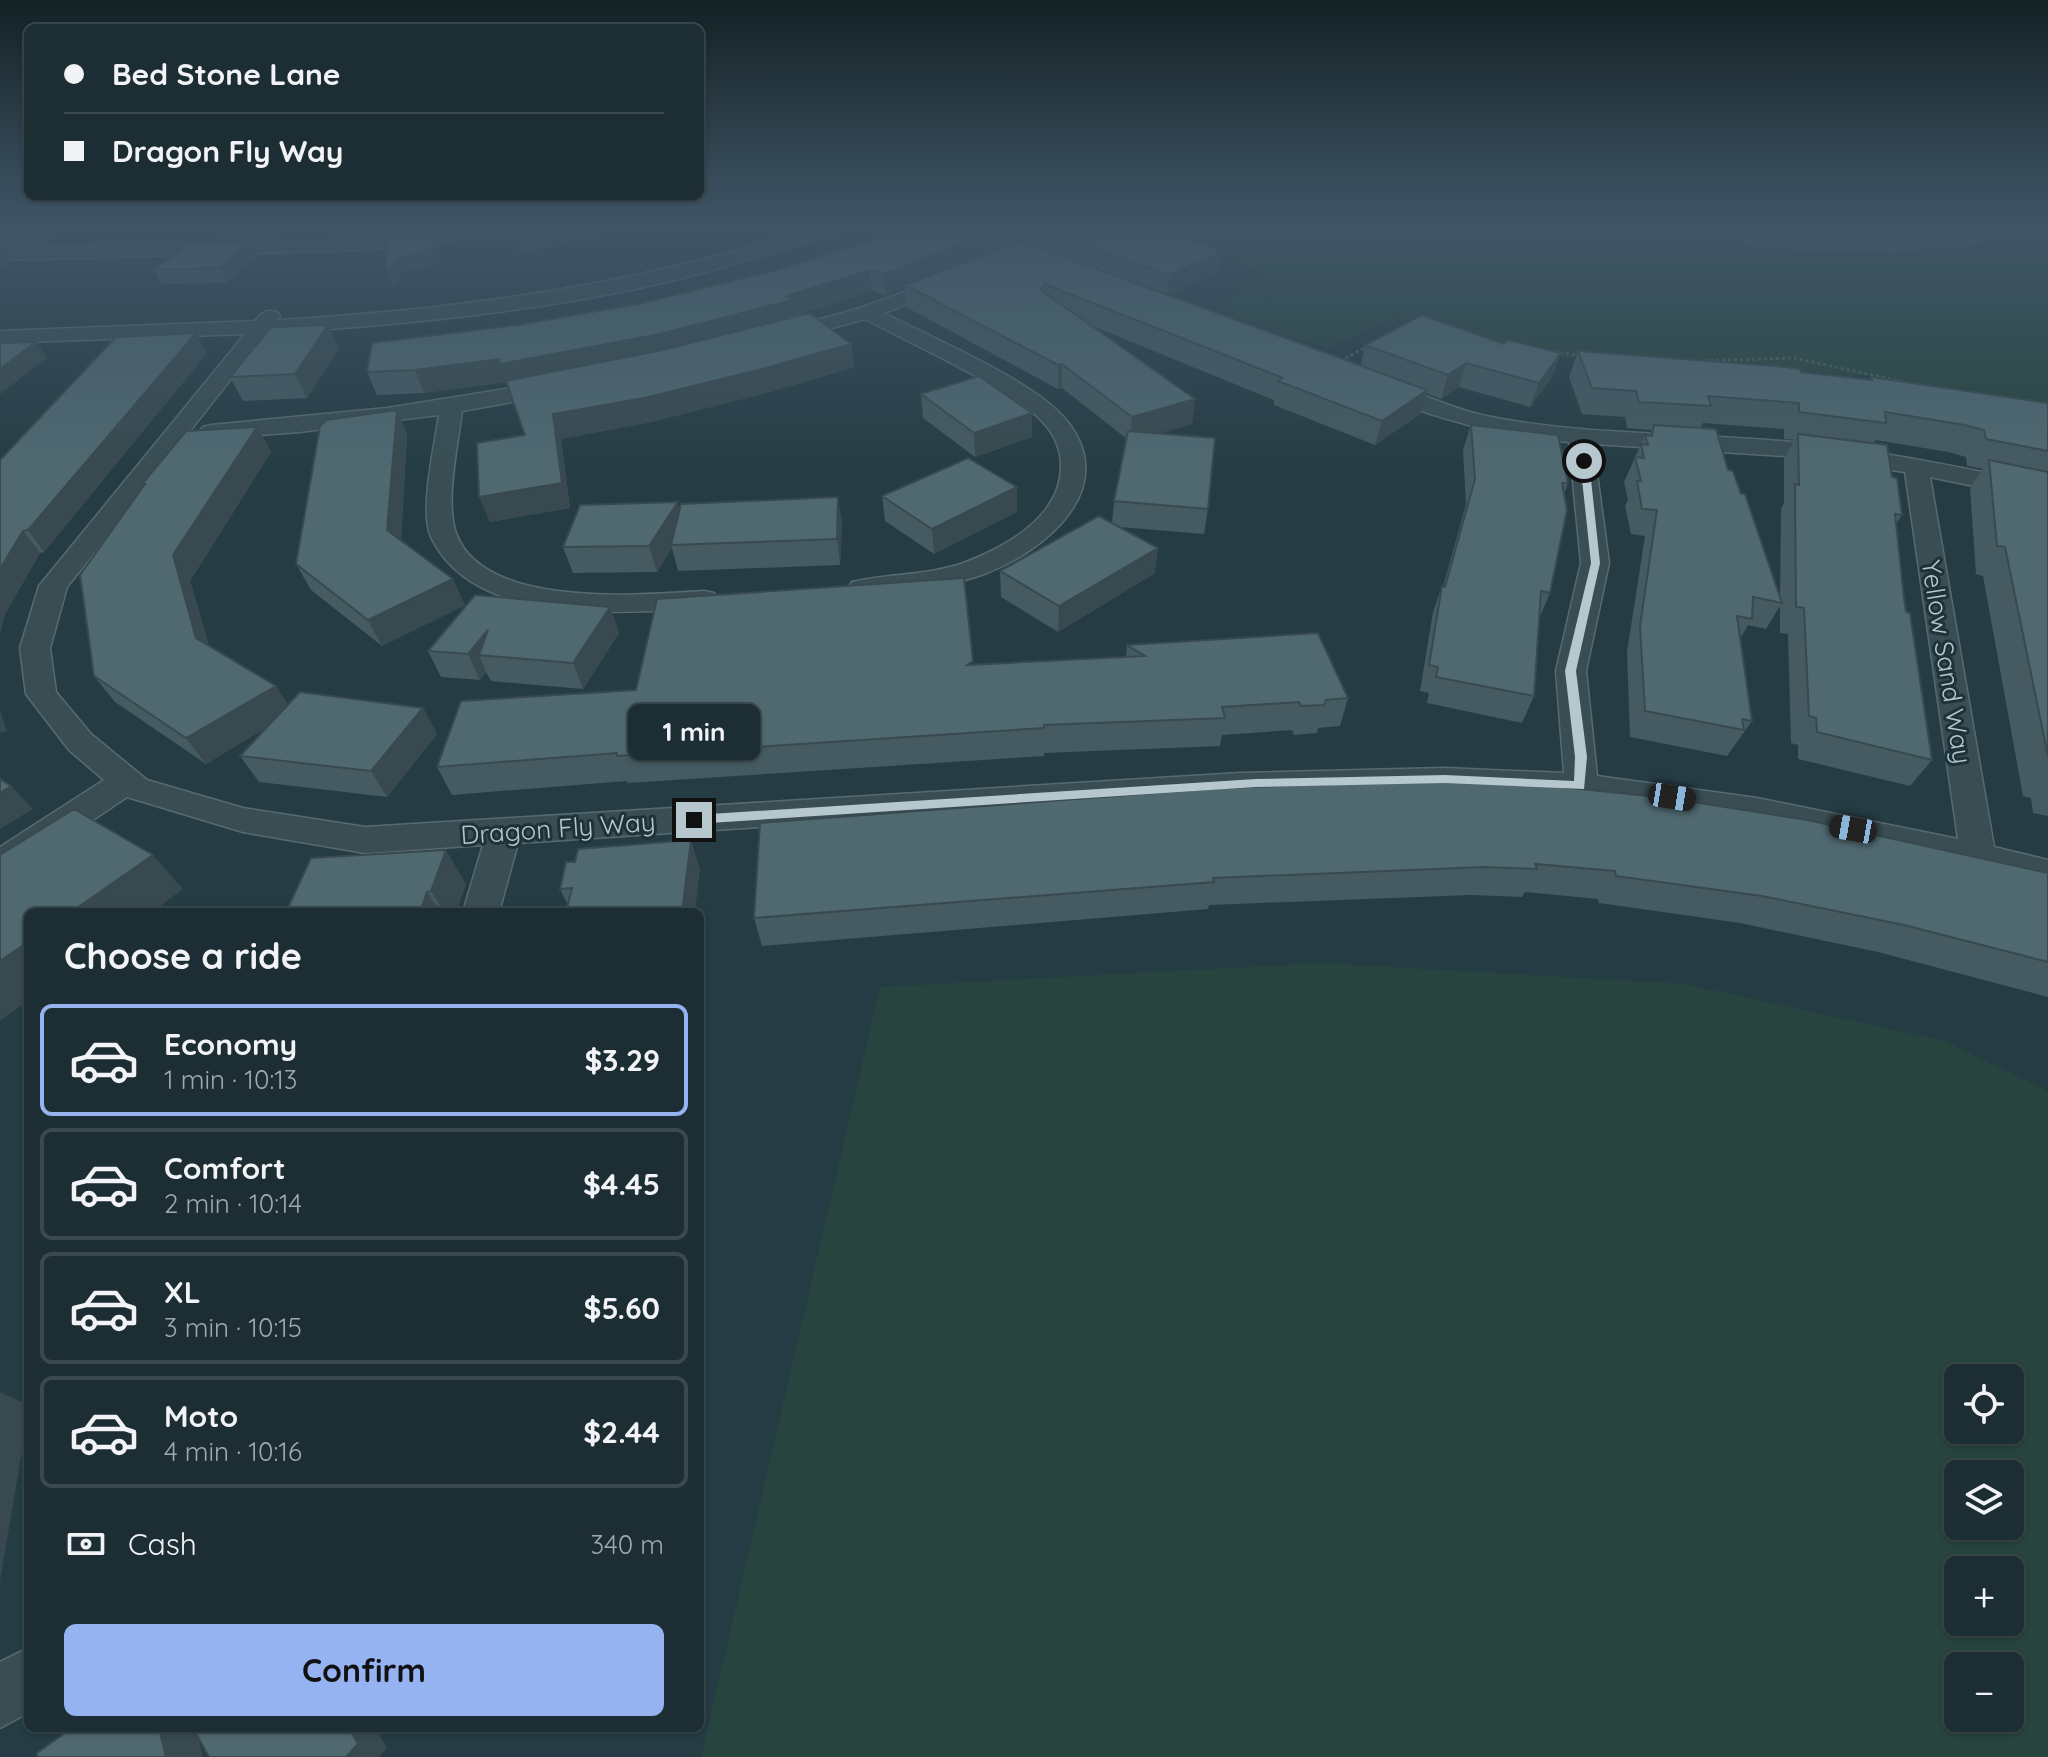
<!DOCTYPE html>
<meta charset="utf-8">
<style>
:root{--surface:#1c2d33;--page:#29393f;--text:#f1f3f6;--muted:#a0a8ac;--line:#3a494e;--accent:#95b2f1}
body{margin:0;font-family:Quicksand,sans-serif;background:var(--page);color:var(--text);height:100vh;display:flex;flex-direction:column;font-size:30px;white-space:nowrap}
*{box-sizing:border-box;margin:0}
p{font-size:26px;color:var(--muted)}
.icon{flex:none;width:44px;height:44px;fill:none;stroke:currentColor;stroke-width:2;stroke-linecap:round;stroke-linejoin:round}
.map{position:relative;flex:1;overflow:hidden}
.side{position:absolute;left:24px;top:908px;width:680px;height:824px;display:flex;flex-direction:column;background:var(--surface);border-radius:12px;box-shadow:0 2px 6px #0004,0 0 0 2px var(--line)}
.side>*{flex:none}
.top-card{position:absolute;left:24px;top:24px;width:680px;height:176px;border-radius:12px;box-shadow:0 2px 6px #0004,0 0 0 2px var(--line);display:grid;align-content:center;height:176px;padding:0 40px;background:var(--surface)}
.tools{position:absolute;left:1944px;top:1364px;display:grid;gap:16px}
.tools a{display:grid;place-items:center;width:80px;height:80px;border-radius:12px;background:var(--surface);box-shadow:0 2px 6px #0004,0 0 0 2px var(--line);font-size:40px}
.end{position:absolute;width:36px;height:36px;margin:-18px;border:10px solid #b6c7cd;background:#111;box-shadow:0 0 0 4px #111}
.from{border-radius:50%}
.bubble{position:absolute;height:56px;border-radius:12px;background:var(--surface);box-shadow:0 2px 6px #0004,0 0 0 2px var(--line);font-size:26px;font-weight:700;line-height:56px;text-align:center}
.car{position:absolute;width:24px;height:48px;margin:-24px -12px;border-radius:10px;box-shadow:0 0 6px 2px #0007;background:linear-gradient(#222 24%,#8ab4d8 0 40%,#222 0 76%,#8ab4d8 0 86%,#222 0)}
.top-card b{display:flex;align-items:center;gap:28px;height:76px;font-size:30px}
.top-card b+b{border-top:2px solid var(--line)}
.top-card i{width:20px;height:20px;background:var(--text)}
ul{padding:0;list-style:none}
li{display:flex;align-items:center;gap:24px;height:112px;margin:0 16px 12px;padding:0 24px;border:4px solid var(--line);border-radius:12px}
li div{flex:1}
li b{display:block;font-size:30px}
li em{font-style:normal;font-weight:700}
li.on{border-color:var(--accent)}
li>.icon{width:72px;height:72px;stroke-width:1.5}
h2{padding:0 40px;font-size:36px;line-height:96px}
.pay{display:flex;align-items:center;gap:20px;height:88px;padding:0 40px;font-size:30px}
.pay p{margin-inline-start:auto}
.cta{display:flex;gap:16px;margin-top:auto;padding:16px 40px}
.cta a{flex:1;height:92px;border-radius:12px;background:var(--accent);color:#111;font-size:32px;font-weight:700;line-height:92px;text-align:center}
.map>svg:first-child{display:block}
.green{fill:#27443e;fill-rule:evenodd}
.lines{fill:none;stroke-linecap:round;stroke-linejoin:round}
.minor-casing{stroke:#576a70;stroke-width:3}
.path{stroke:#45605a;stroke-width:3;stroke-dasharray:3 3;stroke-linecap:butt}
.minor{fill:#394d53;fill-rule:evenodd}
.wall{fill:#455a61;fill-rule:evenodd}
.shaded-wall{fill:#384a4f}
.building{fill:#506971;stroke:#384a4f;stroke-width:2}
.route{fill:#b6c7cd}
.labels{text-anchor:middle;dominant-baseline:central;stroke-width:6;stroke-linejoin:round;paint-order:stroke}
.street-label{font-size:26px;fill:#b6c7cd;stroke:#1e3238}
</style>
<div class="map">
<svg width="2048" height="1757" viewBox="0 0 2048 1757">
<rect width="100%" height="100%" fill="#253c44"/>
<path class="green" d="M 1129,225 L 1635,225 L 1770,232 L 1810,239 L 2034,239 L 2048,231 L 2048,415 L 1875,376 L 1567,359 L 1397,318 L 1326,348 L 1213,309 L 1265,272 Z
M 1322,963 L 1685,984 L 1945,1041 L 2048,1091 L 2048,1757 L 701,1757 L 880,987 ZM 2010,1378 L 2010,1430 L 1958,1430 L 1958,1378 ZM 2010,1474 L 2010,1526 L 1958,1526 L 1958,1474 ZM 2010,1570 L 2010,1622 L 1958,1622 L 1958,1570 ZM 2010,1666 L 2010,1718 L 1958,1718 L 1958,1666 Z"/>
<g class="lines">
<g class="minor-casing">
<path id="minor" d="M 488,225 L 541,225 L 532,230 L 363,250 L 0,260 L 0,248 L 363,240 Z
M 823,225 L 849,225 L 846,229 C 777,252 707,274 636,289 C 515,314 391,326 267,333 L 67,587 L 50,648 L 56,692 L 91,734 L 147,780 L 243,808 L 365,827 L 1240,773 L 1444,768 L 1564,773 L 1556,671 L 1581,563 L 1569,442 C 1499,436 1433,418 1368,391 L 1365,386 L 1368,381 L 1376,379 C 1413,389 1448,408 1486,416 C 1590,437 1696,432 1802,443 C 1885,451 1966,469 2048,485 L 2048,501 L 1930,477 L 1994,847 L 2048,860 L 2048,886 C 1893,850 1736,810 1577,797 C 1407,785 1237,796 1067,807 C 884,819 701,831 518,843 L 499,912 L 463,912 L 483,845 L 365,853 L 243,832 L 127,797 L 13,874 L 0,878 L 0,847 L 104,780 L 69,750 L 26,694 L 20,648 L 39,586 L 245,334 L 0,343 L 0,331 L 255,321 C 262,312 266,309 277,312 L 280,316 L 277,320 C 468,309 640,284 823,225 ZM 1593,444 L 1802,457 L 1905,472 L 1958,839 L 1757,798 L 1597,776 L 1586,671 L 1609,563 Z
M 939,225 L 964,225 L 1058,259 L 1060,263 L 1051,269 L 1044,267 L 942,229 Z
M 1684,225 C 1730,224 1774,238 1819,239 C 1846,239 1873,241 1900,239 C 1950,236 1998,228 2048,228 L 2048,238 L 1999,238 L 1898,250 L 1814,249 L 1768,245 L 1693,230 Z
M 950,275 L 960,281 L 957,285 L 884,313 C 932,338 1035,381 1067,421 C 1121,489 1045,551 984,574 C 959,583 933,588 907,592 C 889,594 870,598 852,594 L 848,588 L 852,582 C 890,573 929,576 966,562 C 1002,548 1046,524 1058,486 C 1064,466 1061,445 1048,428 C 1021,392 909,343 865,319 L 778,343 L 768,337 L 771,333 L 860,308 Z
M 561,380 L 569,382 L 572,387 L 569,392 L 462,411 C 458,444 445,502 456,533 C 483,609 641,595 704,591 L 714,593 L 718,599 L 714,605 C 694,610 673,610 653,611 C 580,614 468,614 431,537 C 419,510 435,444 439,415 L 299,432 L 211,439 L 203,437 L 199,432 L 203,427 L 211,425 L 387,408 Z
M 28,1648 L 28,1713 L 0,1728 L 0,1662 Z"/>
</g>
<path class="path" d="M 1554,352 L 1584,356
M 1340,361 L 1370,345
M 1698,361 L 1794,358 L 1905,382"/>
<use href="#minor" class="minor"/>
</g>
<path class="wall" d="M 0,225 L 69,225 L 40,244 L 0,246 Z
M 215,225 L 295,225 L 279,239 L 221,240 L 214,226 Z
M 870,225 L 1146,225 L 1222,251 L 1219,272 L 1170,295 L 1361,365 L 1365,345 L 1504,344 L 1561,353 L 1552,377 L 1530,407 L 1459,387 L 1441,399 L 1426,393 L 1420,414 L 1375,445 L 1274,405 L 1274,400 L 1090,325 L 1195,399 L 1192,424 L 1159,433 L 1208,509 L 1204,534 L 1119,527 L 1155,573 L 1058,632 L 1001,597 L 1000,571 L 1112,523 L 1114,501 L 1127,439 L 1062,388 L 1058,389 L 906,307 L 905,287 L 885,295 L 872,291 L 794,316 L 851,344 L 854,367 L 766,393 L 651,422 L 561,439 L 570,508 L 490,522 L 525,435 L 507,382 L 424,393 L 377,395 L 367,372 L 519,325 L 643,303 L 777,270 L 877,239 L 872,237 ZM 995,233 L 1018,242 L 996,250 Z
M 251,241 L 258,256 L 227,283 L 162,284 L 154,270 Z
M 339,348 L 307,398 L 243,401 L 230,377 Z
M 1578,351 L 1869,380 L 1871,377 L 2048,403 L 2048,816 L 2033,813 L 2031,798 L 2023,796 L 1983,576 L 1976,574 L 1970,488 L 1983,469 L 1967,466 L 1966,457 L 1948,452 L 1876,440 L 1873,444 L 1892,477 L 1902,515 L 1896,524 L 1904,598 L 1932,760 L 1910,786 L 1798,759 L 1798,745 L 1791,743 L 1788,634 L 1780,633 L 1780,606 L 1766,629 L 1748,625 L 1740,639 L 1752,721 L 1727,756 L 1630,737 L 1627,652 L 1645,536 L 1631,534 L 1625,506 L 1628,500 L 1624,482 L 1645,435 L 1649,435 L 1652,430 L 1627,428 L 1625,417 L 1582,414 L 1569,377 ZM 1703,423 L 1784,429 L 1784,439 L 1795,440 L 1784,459 L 1784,503 L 1781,509 L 1780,599 L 1741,494 L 1728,470 L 1701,428 Z
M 207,353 L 44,552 L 40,553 L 5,614 L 0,633 L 0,460 Z
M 921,394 L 1032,437 L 975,457 L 923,418 Z
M 1471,425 L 1568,483 L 1564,494 L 1550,593 L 1539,619 L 1534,696 L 1522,723 L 1427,703 L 1429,693 L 1420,691 L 1433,612 L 1442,586 L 1443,587 L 1466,504 L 1463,450 Z
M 257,427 L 271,452 L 190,581 L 209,646 L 288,705 L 423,708 L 437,734 L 387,797 L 259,782 L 240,756 L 267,727 L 206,764 L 115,702 L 94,676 L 143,487 L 142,484 Z
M 407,434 L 401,540 L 465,605 L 382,646 L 311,590 L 296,564 Z
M 882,496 L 1017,512 L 934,554 L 885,521 Z
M 680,509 L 842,522 L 840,565 L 678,571 L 672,548 L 657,572 L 573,573 L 563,547 Z
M 610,607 L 619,633 L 583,689 L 491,681 L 486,672 L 480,680 L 441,677 L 428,651 Z
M 1127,645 L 1348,698 L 1340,726 L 1318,728 L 1317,733 L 1294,735 L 1292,730 L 1222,735 L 1220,746 L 1044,753 L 1044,756 L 627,783 L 627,781 L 452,795 L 437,767 L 636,690 L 973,665 L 1126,657 Z
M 760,823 L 2048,873 L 2048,997 L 1878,952 L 1740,923 L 1599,903 L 1598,899 L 1525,892 L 1522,897 L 1471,895 L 1209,905 L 1208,909 L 762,946 L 754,918 Z
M 700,869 L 568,905 L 560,889 Z
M 466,884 L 456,912 L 286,912 Z"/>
<path class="shaded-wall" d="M 39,225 L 69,225 L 40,244 L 31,230 Z
M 272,225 L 295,225 L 279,239 Z
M 387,225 L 435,225 L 435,228 L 391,234 Z
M 584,225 L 656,225 L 520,253 L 515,239 Z
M 432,230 L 437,244 L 440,264 L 427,265 L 426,269 L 404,272 L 393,289 L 387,274 L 398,257 L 421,251 Z
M 995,231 L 996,252 L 905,285 L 905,287 L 885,295 L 883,274 Z
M 251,241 L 258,256 L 227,283 L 219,268 Z
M 3,248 L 12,263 L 0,271 L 0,250 Z
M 1222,251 L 1219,272 L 1167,296 L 1169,275 Z
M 870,270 L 872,291 L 665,356 L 507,382 L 424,393 L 415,370 L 786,296 Z
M 328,325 L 339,348 L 307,398 L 295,374 Z
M 196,333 L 207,353 L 44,552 L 28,530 Z
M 36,342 L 47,358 L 0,394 L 0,369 Z
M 851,344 L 854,367 L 766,393 L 651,422 L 561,439 L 570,508 L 490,522 L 479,497 L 553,414 Z
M 1561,353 L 1552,377 L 1530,407 L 1539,383 Z
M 1466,363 L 1459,387 L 1441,399 L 1448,375 Z
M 1062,364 L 1062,388 L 1058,389 L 1058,365 Z
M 1427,390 L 1420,414 L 1375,445 L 1382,421 Z
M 1195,399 L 1192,424 L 1130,442 L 1132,417 Z
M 397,410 L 407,434 L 400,556 L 387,530 Z
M 1032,413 L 1032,437 L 975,457 L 974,433 Z
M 257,427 L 271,452 L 190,581 L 214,664 L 196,638 L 173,555 Z
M 1017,487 L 1017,512 L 934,554 L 932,529 Z
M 838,497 L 842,522 L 840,565 L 837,539 Z
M 678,502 L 684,528 L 671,545 L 672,548 L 657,572 L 649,546 Z
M 23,531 L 40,553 L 5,614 L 0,633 L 0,569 Z
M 1158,548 L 1155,573 L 1058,632 L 1059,606 Z
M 453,579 L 465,605 L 382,646 L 368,620 Z
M 610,607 L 619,633 L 583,689 L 573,663 Z
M 488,630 L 479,655 L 486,672 L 480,680 L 468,654 Z
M 276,686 L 293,712 L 206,764 L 186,738 Z
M 423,708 L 437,734 L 387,797 L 371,771 Z
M 0,710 L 7,731 L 0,733 Z
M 11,786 L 33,809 L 0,829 L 0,793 Z
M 691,840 L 700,869 L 695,912 L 682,912 Z
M 446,850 L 466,884 L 456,912 L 444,912 L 431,891 Z
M 153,855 L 183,889 L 152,912 L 71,912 Z
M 427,892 L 440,912 L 420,912 Z
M 28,942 L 28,1001 L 0,1021 L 0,961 Z
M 0,1392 L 28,1405 L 28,1416 L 0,1581 Z
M 159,1728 L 196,1728 L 203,1757 L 166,1757 Z
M 349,1728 L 375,1728 L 387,1748 L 379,1757 L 346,1757 Z"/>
<path class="building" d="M 0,225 L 39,225 L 31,230 L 0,231 Z
M 511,225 L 584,225 L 515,239 Z
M 891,225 L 977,225 L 995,231 L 883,274 L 870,270 L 786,296 L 792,300 L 660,334 L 500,364 L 499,359 L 415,370 L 367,372 L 372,343 L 519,325 L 643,303 L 777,270 L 905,230 Z
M 1028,225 L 1146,225 L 1222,251 L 1169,275 Z
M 432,230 L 434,249 L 421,251 L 421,254 L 398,257 L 387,274 L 386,235 Z
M 251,241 L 219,268 L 154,270 L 190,243 Z
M 1021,241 L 1427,390 L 1382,421 L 1278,381 L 1283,378 L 1045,284 L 1041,290 L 1195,399 L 1132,417 L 1062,364 L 1058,365 L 905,285 Z
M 810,313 L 851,344 L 762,369 L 644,398 L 553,414 L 562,483 L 479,497 L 477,443 L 525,435 L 506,381 L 663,350 Z
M 1422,315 L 1504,344 L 1507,340 L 1561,353 L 1539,383 L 1466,363 L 1448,375 L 1365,345 Z
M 328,325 L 295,374 L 230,377 L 271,327 Z
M 196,333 L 28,530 L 23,531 L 0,569 L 0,460 L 116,337 Z
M 36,342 L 0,369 L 0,343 Z
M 1578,351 L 1785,367 L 1800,369 L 1801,372 L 1872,380 L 1871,377 L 2048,403 L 2048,451 L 1986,439 L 1984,430 L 1965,425 L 1885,412 L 1886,423 L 1799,412 L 1799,403 L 1708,396 L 1711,406 L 1639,402 L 1636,391 L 1592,388 Z
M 979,376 L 1032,413 L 974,433 L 921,394 Z
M 397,410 L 387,530 L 453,579 L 368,620 L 296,564 L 320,426 L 326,420 Z
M 1471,425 L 1558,435 L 1568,483 L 1562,483 L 1567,510 L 1550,593 L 1541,591 L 1534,696 L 1436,677 L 1438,667 L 1429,665 L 1442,586 L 1445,587 L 1475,479 Z
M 1654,425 L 1716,429 L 1728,470 L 1733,471 L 1741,494 L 1745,494 L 1782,603 L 1753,597 L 1752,619 L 1737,616 L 1752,721 L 1742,719 L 1744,730 L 1645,711 L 1640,626 L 1657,510 L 1642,509 L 1637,481 L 1641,481 L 1635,457 L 1644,458 L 1641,444 L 1648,445 L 1645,435 L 1652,436 Z
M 257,427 L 173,555 L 196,638 L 276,686 L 186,738 L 94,676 L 80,575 L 145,484 L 142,484 L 186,431 Z
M 1128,431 L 1215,438 L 1208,509 L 1114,501 Z
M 1798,434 L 1887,445 L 1892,477 L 1897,478 L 1902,515 L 1895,514 L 1904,598 L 1906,612 L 1910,613 L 1932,760 L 1817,732 L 1816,718 L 1809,716 L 1804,608 L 1796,607 L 1795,484 L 1799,485 Z
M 968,458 L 1017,487 L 932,529 L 882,496 Z
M 1989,460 L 2048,472 L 2048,756 L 2005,547 L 1997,546 Z
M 838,497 L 837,539 L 671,545 L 681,504 Z
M 678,502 L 649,546 L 563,547 L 580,505 Z
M 1099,516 L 1158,548 L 1059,606 L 1000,571 Z
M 964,578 L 973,661 L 967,665 L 1145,656 L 1127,645 L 1318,633 L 1348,698 L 1326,700 L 1324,705 L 1301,706 L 1299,702 L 1222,707 L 1225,718 L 1044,725 L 1044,728 L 617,756 L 617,753 L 437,767 L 461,701 L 636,690 L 657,599 Z
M 475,595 L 610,607 L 573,663 L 479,655 L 488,630 L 468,654 L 428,651 Z
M 300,692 L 423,708 L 371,771 L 240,756 Z
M 0,779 L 11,786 L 0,793 Z
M 1438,780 L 1521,783 L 1668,798 L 1807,820 L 2048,873 L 2048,962 L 1904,925 L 1762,896 L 1616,876 L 1615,871 L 1535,864 L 1537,869 L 1484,867 L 1213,878 L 1214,882 L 754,918 L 760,823 L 1222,788 Z
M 74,809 L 153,855 L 71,912 L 28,912 L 28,942 L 0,961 L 0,855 Z
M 691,840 L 682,912 L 566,912 L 572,888 L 560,889 L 566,862 L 575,862 L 578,849 Z
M 446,850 L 431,891 L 427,892 L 420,912 L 286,912 L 311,858 Z
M 72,1728 L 159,1728 L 166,1757 L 37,1757 L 37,1753 Z
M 193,1728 L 349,1728 L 358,1744 L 346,1757 L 209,1757 Z"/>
<linearGradient id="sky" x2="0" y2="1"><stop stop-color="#142125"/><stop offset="0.48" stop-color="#405667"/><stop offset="1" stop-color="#405667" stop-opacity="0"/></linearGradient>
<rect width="2048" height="471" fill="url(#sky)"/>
<path class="route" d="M 1584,459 L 1589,461 L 1600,563 L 1576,671 L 1587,757 L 1584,789 L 1445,783 L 1256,787 L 694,824 L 688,820 L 694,815 L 1256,779 L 1445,775 L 1574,781 L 1575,757 L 1565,671 L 1591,563 L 1580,461 Z"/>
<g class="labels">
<g class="street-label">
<text transform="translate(1947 662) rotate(81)">Yellow Sand Way</text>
<text transform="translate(558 828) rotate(-4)">Dragon Fly Way</text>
</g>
</g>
</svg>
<div class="tools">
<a><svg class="icon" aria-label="locate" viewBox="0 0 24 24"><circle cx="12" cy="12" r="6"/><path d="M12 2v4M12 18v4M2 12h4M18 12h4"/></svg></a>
<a><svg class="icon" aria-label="layers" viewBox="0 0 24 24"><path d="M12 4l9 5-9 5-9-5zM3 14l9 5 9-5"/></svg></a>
<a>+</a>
<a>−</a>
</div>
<i class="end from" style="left:1584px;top:461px"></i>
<i class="end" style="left:694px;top:820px"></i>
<div class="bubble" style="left:628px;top:704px;width:132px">1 min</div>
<i class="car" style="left:1672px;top:797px;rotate:99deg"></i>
<i class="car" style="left:1853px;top:829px;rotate:280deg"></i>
<div class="top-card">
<b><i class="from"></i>Bed Stone Lane</b>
<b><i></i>Dragon Fly Way</b>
</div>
<section class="side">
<h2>Choose a ride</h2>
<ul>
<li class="on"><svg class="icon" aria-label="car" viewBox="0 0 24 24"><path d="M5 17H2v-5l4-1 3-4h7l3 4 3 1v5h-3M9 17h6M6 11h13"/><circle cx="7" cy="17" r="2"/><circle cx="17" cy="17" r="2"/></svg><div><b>Economy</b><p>1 min · 10:13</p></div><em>$3.29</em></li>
<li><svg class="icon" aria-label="car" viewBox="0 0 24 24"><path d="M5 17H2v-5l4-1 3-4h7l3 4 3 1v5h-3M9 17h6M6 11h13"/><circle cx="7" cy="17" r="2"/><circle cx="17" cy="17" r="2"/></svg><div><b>Comfort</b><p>2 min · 10:14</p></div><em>$4.45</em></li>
<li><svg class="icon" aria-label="car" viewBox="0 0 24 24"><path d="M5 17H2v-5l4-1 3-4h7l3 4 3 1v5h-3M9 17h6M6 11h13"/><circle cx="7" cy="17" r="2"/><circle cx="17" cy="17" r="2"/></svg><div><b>XL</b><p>3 min · 10:15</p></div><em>$5.60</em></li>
<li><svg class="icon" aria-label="car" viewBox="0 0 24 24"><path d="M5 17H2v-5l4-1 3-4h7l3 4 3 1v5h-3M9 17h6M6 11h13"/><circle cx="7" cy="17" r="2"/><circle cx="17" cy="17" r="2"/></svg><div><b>Moto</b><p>4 min · 10:16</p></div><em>$2.44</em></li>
</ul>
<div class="pay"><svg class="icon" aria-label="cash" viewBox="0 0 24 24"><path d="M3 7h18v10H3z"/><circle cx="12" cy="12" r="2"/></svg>Cash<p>340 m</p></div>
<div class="cta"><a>Confirm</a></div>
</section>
</div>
